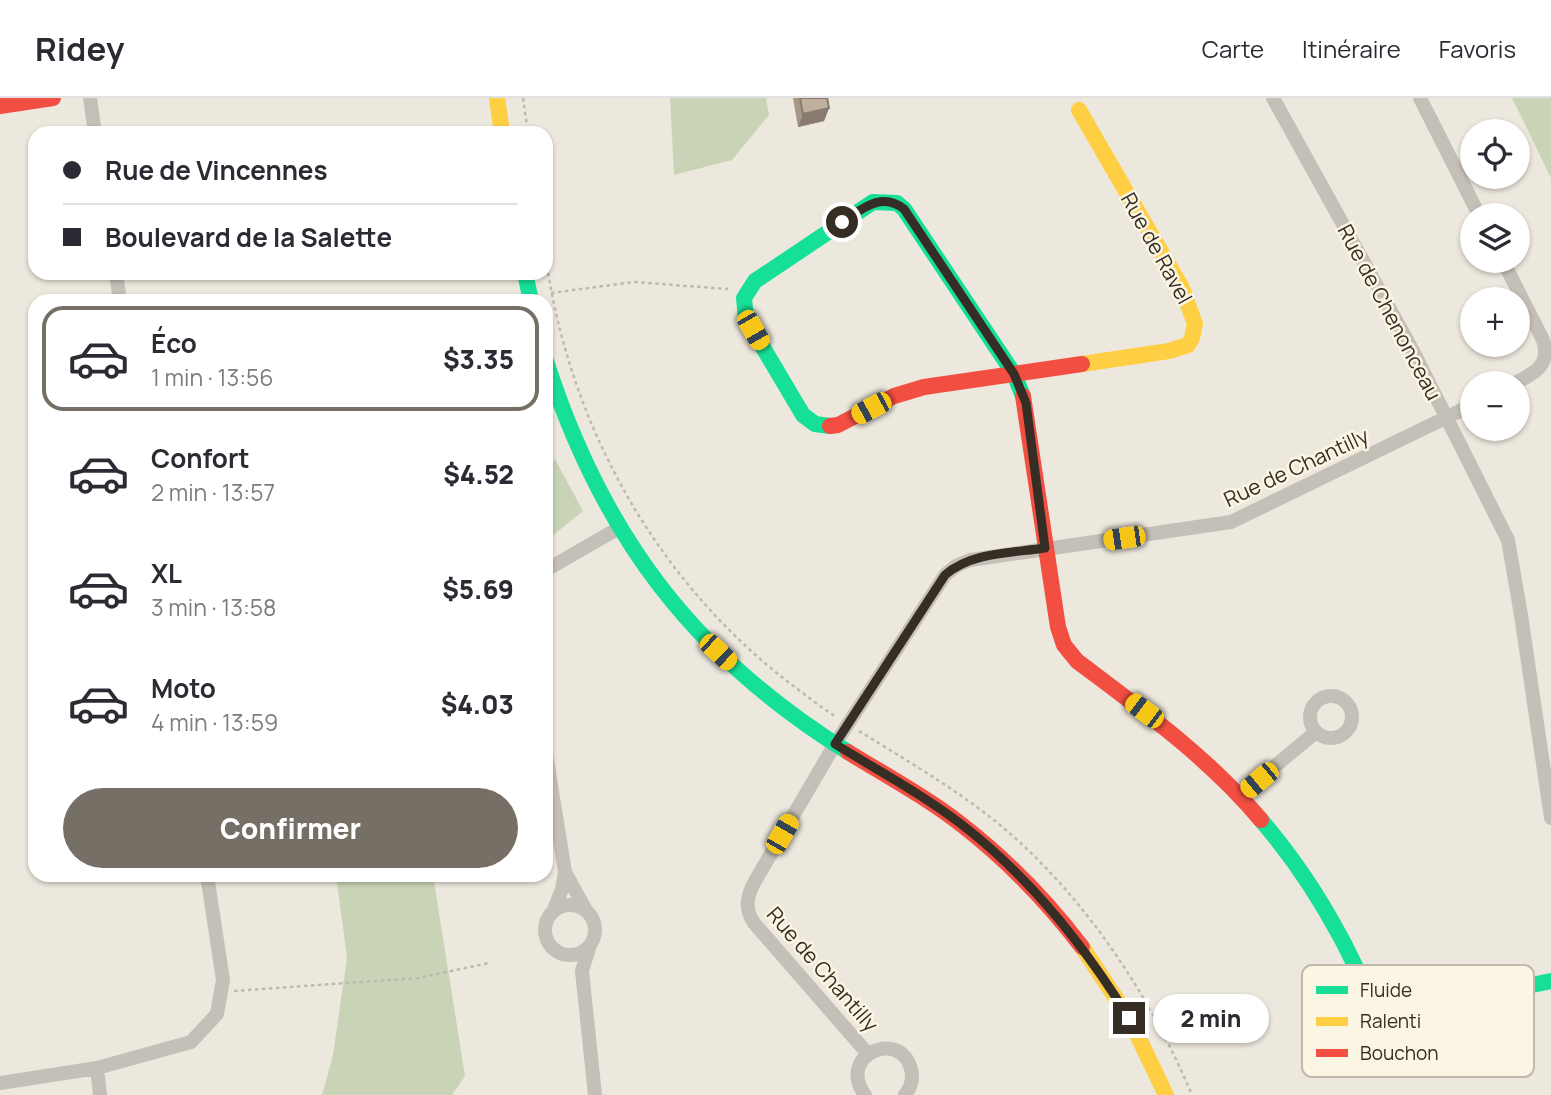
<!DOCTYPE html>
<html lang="fr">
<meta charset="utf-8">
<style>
:root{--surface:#fff;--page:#f2f2f3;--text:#2b2b33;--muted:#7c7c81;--line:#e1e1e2;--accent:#766f65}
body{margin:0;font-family:Manrope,sans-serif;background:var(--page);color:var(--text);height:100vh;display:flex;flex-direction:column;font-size:26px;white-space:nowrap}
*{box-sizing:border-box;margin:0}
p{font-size:23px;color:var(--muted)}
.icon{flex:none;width:38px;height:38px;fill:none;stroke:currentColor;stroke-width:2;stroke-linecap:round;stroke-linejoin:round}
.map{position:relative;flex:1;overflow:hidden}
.side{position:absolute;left:28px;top:196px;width:525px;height:588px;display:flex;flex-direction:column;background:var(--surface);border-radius:21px;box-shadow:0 2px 5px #0004}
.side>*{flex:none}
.hud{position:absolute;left:28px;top:28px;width:525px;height:154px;border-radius:21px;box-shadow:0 2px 5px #0004;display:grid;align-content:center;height:154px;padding:0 35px;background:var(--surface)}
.controls{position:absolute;left:1460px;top:21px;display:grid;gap:14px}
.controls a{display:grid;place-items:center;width:70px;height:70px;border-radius:50%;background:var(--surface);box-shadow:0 2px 5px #0004;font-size:35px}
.end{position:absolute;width:32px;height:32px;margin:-16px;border:9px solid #362e25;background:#fff;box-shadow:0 0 0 4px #fff}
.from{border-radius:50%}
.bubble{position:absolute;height:49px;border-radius:24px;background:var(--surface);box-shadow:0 2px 5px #0004;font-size:23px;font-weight:800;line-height:49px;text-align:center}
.car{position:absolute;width:21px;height:42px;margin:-21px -10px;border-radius:9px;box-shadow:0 0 5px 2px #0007;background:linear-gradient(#f5c518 24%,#345 0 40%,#f5c518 0 76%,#345 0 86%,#f5c518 0)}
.hud b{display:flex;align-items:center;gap:24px;height:66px;font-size:26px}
.hud b+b{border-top:2px solid var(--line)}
.hud i{width:18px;height:18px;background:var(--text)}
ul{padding:12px 0 0;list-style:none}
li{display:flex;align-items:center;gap:21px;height:105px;margin:0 14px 10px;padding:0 21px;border:4px solid transparent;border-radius:21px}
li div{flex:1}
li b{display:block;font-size:26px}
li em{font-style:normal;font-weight:800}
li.selected{border-color:var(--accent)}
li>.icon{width:63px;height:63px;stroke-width:1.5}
.button{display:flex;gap:14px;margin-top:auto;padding:14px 35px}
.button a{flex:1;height:80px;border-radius:42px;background:var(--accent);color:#fff;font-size:28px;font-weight:800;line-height:80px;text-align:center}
header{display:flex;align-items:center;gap:42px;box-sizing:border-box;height:98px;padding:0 35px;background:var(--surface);border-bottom:2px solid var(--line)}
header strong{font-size:33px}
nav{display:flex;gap:38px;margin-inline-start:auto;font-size:24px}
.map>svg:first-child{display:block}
.green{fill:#c9d4b6}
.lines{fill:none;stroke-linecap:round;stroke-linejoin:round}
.path{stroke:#beb9b0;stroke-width:2.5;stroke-dasharray:3.5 3.5;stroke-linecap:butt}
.street{stroke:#c5c0b7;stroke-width:14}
.fast{stroke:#16e098;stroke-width:16}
.slow{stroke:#ffcf43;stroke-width:16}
.jam{stroke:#f24e42;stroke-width:16}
.wall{fill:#a79788}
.shaded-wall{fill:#887b6f}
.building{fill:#c2b09e;stroke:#887b6f;stroke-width:2}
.route{stroke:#362e25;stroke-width:9}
.labels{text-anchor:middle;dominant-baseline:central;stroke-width:5;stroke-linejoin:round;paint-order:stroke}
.street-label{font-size:21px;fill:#362e25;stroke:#fbf5e4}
.key{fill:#fbf5e4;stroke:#c0b9ab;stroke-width:2}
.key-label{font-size:19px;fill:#362e25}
</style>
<header>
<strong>Ridey</strong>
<nav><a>Carte</a><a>Itinéraire</a><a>Favoris</a></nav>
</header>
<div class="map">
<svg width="1551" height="997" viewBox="0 0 1551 997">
<rect width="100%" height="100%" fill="#ede8dd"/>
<path class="green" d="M 670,0 L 766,0 L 769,17 L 732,62 L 674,77 Z
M 1512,0 L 1551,0 L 1551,80 Z
M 555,361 L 583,413 L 546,443 L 546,376 Z
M 336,777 L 433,777 L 465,978 L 452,997 L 322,997 L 333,957 L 347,860 Z"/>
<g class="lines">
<path class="path" d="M 523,0 L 528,35
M 546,161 C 570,329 657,484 792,587 C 806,597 820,609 835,618
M 551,195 L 634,184 L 728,191
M 859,633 C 906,662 956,691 1000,727 C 1084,797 1150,897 1192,997
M 234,893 L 418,880 L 489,865"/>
<path class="street" d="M 90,0 L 95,35
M 1273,0 L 1413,253 L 1508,442 L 1521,517 L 1551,720
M 1420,0 L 1479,117
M 1503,163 L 1543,242 C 1551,267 1535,275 1515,285
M 116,175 L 120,203
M 546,472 L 619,430
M1310 619a21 21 0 1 1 42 0a21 21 0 1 1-42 0Z
M 546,656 L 565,774 L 587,814
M 1240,697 L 1316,634
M545 832a25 25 0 1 1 50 0a25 25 0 1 1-50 0Z
M 553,814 L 562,791 L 565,774
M 590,847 L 582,873 L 595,997
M 868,956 L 754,825 C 744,810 747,798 755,783 L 835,646 L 945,477 L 956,468 L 970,462 L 1231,424 L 1472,307
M 0,985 L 97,970
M 100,997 L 97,970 L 191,944 L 217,916 L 223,882 L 207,777
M 865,997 C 836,957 900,930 911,971 C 914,981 911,989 905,997"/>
<path class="fast" d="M 525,175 L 531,203
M 546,263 C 602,437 693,558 848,654
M 830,328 L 815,326 L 803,317 L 746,221 L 744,200 L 755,183 L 873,104 L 897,105 L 904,111 L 1014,276 L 1023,298
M 1261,722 C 1291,757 1318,797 1340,838 C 1354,863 1363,891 1383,912 L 1408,913 L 1551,883"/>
<path class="slow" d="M 497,0 L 502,35
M 1079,12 L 1182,190 L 1195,226 L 1192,240 L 1188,247 L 1169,253 L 1082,266
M 1082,849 L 1129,920 L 1166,997"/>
<path class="jam" d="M 0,8 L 53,0
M 1023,298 L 1058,529 L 1064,547 L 1077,563 C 1142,612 1208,659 1261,722
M 830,328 L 838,327 L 894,298 L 924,289 L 1082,266
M 848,654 C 887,678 926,699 962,727 C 1007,762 1047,803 1082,849"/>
</g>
<path class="wall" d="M 793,0 L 828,0 L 829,10 L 824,23 L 798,29 Z"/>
<path class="shaded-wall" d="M 829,10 L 824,23 L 798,29 L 803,16 Z"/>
<path class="building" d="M 800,0 L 827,0 L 829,10 L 803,16 Z"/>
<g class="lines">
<path class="route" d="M 842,124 C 862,111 882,93 904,111 L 1014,276 L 1026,305 L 1045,450 C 1012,455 971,454 945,477 L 835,646 C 877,672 922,696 961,726 C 1030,779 1084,847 1129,920"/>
</g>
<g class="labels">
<g class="street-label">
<text transform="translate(1157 150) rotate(61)">Rue de Ravel</text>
<text transform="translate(1390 214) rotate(62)">Rue de Chenonceau</text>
<text transform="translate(1296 369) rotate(-25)">Rue de Chantilly</text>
<text transform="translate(823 871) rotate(49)">Rue de Chantilly</text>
</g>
</g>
<rect x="1302" y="867" width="232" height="112" rx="10" class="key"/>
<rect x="1316" y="888" width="32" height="8" fill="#16e098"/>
<rect x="1316" y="919" width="32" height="9" fill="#ffcf43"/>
<rect x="1316" y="951" width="32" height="8" fill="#f24e42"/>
<g class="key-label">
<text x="1360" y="899">Fluide</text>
<text x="1360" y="930">Ralenti</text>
<text x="1360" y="962">Bouchon</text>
</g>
</svg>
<div class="controls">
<a><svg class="icon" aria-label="locate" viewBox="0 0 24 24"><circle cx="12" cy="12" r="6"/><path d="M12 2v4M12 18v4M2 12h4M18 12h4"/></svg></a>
<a><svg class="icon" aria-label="layers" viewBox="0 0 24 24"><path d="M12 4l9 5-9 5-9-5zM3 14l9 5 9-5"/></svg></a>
<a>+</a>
<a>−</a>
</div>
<i class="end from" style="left:842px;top:124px"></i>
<i class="end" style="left:1129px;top:920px"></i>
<div class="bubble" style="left:1153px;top:896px;width:116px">2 min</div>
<i class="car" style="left:753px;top:232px;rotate:150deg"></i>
<i class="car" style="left:871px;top:310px;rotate:242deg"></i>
<i class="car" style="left:1124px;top:440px;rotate:262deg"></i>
<i class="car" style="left:718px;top:554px;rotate:133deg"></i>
<i class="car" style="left:1144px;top:613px;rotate:307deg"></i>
<i class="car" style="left:1259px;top:682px;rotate:230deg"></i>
<i class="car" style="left:782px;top:736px;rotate:30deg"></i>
<div class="hud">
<b><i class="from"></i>Rue de Vincennes</b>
<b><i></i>Boulevard de la Salette</b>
</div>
<section class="side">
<ul>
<li class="selected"><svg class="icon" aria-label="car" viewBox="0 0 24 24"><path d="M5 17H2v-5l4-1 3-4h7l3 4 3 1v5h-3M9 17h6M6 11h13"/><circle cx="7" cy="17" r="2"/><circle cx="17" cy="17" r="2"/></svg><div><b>Éco</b><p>1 min · 13:56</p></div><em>$3.35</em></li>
<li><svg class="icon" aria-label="car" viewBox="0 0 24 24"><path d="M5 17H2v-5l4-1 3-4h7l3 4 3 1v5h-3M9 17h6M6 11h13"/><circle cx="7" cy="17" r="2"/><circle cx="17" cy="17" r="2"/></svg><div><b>Confort</b><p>2 min · 13:57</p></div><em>$4.52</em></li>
<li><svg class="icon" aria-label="car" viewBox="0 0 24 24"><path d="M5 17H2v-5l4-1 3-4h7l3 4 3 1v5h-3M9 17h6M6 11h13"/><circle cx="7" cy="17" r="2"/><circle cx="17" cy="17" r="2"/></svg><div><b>XL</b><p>3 min · 13:58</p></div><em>$5.69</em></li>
<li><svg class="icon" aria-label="car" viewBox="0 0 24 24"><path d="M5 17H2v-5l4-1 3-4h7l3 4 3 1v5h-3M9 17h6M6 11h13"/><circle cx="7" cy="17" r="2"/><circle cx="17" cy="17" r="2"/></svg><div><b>Moto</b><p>4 min · 13:59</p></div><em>$4.03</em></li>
</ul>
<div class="button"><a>Confirmer</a></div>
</section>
</div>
